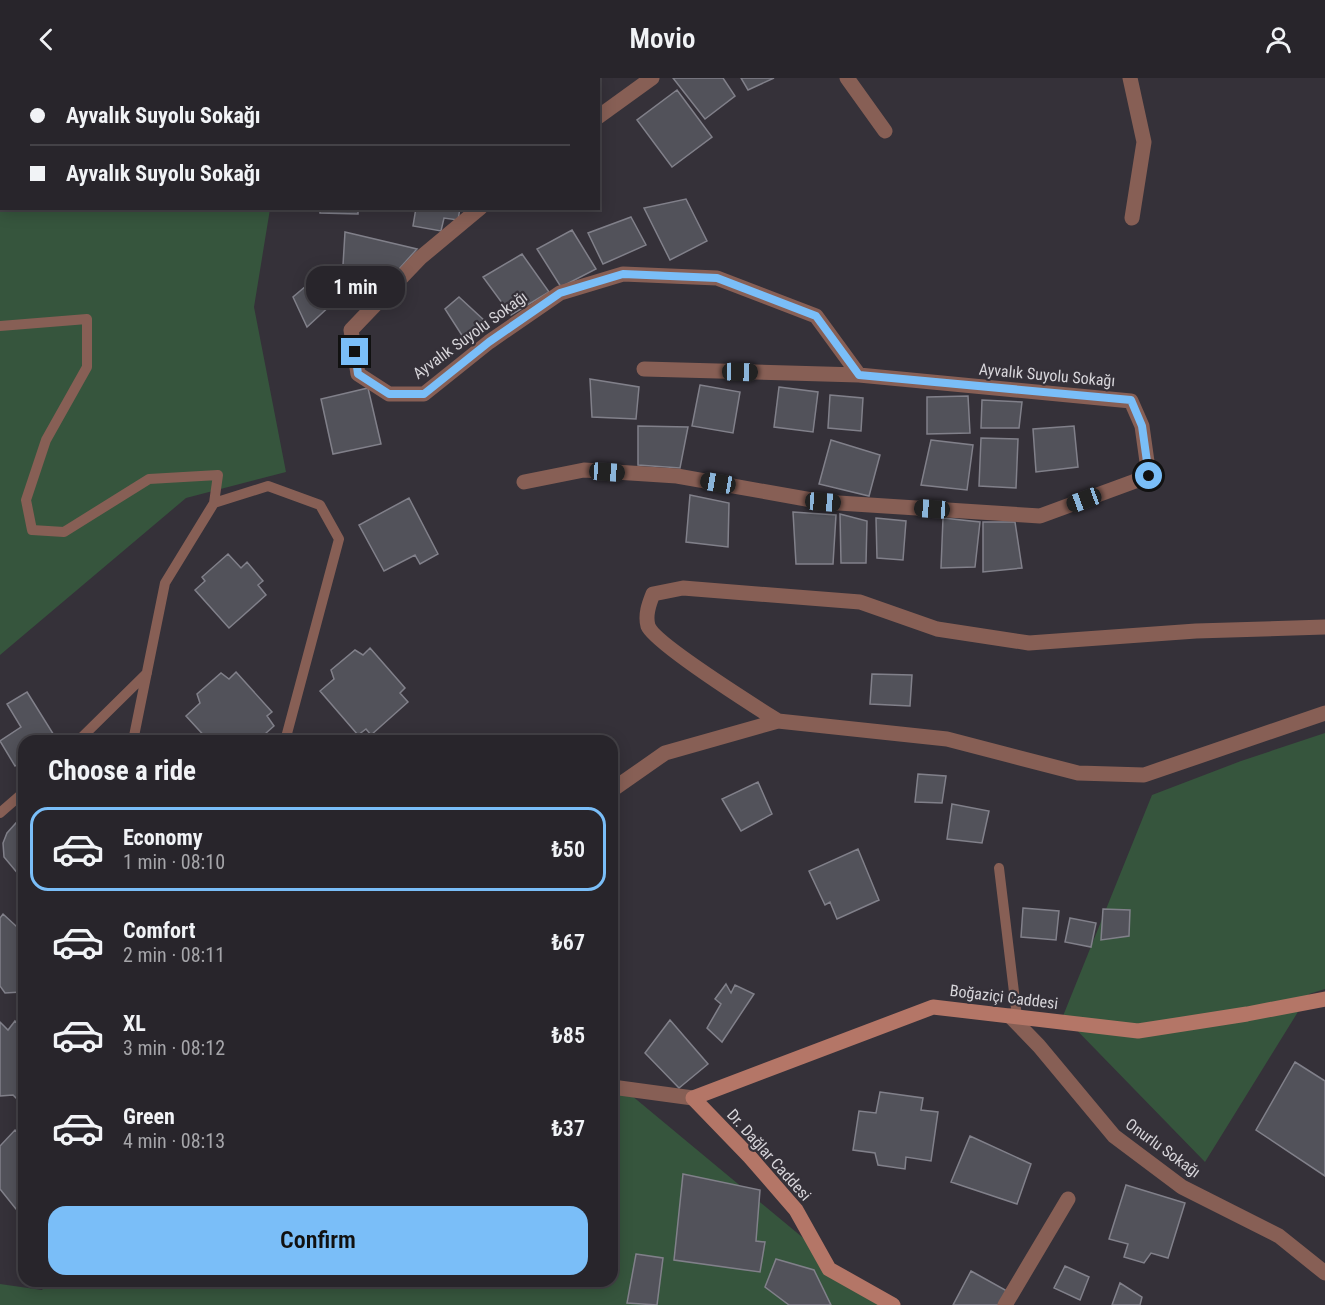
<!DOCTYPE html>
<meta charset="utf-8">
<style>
:root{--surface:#28252b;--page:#302d33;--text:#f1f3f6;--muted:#a5a5a9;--line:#444247;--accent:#7abef8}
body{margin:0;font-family:"Roboto Condensed",sans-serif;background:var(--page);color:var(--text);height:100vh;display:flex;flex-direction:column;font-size:22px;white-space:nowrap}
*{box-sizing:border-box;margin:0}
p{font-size:20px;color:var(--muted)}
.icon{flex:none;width:33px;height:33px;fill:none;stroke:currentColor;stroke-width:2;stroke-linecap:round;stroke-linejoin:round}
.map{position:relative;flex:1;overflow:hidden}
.sheet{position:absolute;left:18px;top:657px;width:600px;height:552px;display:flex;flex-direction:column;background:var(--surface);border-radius:18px;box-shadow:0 3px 15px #0003,0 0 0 2px var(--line)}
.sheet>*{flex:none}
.banner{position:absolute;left:0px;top:0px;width:600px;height:132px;box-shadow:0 3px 15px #0003,0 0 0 2px var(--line);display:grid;align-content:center;height:132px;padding:0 30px;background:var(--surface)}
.end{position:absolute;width:27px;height:27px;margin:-14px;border:8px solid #7abef8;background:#111;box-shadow:0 0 0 3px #111}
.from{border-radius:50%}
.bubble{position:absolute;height:42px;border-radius:18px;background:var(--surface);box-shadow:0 3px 15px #0003,0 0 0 2px var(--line);font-size:20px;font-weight:600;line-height:42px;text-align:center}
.car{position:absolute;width:18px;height:36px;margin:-18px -9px;border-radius:8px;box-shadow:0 0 4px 2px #0007;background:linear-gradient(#222 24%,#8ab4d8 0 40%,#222 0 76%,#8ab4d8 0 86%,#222 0)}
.banner b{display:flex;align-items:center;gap:21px;height:57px;font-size:22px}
.banner b+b{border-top:2px solid var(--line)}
.banner i{width:15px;height:15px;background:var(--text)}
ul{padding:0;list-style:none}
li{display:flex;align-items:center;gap:18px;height:84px;margin:0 12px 9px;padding:0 18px;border:3px solid transparent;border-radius:18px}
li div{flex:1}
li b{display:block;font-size:22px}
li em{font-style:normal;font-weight:600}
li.on{border-color:var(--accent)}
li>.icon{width:54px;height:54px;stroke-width:1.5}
h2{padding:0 30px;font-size:27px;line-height:72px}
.button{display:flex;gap:12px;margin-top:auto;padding:12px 30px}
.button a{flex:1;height:69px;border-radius:18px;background:var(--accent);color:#111;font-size:24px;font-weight:600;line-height:69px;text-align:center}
header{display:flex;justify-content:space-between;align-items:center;height:78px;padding:0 30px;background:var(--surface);font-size:27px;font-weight:600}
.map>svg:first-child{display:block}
.green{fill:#36553d}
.building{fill:#52525a;stroke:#81808a;stroke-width:1.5}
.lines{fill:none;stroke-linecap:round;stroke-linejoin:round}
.lane{stroke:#875f55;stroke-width:10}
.street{stroke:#875f55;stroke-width:15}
.secondary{stroke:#b47667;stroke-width:15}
.route{stroke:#7abef8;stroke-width:8}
.labels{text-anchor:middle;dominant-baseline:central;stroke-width:4.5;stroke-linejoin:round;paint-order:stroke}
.street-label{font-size:16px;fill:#d7d5da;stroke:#353139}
</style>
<header><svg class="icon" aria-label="back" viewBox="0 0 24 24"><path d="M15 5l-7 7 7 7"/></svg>Movio<svg class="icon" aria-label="person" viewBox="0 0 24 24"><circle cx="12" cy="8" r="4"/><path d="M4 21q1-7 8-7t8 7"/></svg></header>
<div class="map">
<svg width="1325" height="1227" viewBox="0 0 1325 1227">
<rect width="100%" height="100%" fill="#353139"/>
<path class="green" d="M 0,0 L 16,1 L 2,2 L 2,130 L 270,131 L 254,229 L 286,394 L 186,420 L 0,577 Z
M 27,0 L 291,0 L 23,1 Z
M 1325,655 L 1325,911 L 1309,916 L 1205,1084 L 1063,938 L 1152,717 L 1241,683 Z
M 612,1012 L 631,1017 L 884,1227 L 0,1227 L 0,1206 L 42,1212 L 49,1203 L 612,1203 Z"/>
<path class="building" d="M 673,0 L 723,0 L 735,18 L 705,41 Z
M 741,0 L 774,0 L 748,12 Z
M 677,12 L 712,59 L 672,89 L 637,42 Z
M 686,121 L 707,163 L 670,182 L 644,130 Z
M 320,130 L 358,130 L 358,136 L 320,135 Z
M 416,130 L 460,130 L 458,142 L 444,140 L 441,153 L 413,148 Z
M 631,139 L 646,167 L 603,186 L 588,155 Z
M 572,152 L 596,191 L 561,209 L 537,171 Z
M 345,154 L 417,171 L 372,221 L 341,220 Z
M 522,176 L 549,214 L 511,237 L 483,199 Z
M 325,192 L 333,225 L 307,249 L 293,219 Z
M 459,219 L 486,244 L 465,262 L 445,231 Z
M 590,301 L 639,309 L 636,341 L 592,339 Z
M 700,307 L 740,314 L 733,355 L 692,348 Z
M 779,309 L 818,314 L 813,354 L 774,349 Z
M 368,310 L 381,366 L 333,376 L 321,321 Z
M 830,317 L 863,320 L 861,353 L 828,350 Z
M 968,318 L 970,355 L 927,356 L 927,319 Z
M 982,322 L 1022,324 L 1019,350 L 981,350 Z
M 638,348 L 688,349 L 680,390 L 638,387 Z
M 1074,348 L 1078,389 L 1036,394 L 1033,351 Z
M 981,360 L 1018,361 L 1016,410 L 979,408 Z
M 831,362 L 880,377 L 869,418 L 819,406 Z
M 931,362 L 973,367 L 967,412 L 921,407 Z
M 690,417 L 729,425 L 728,469 L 686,464 Z
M 409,420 L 438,476 L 420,486 L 415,477 L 384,493 L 359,447 Z
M 793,434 L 836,437 L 833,486 L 796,486 Z
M 840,436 L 867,443 L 866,485 L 841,485 Z
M 876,440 L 906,443 L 903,482 L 877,480 Z
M 943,440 L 980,444 L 975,489 L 941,490 Z
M 983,444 L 1015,444 L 1022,490 L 983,494 Z
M 228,476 L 241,490 L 247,484 L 263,503 L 258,507 L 266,517 L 229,550 L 195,512 L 205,503 L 202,499 Z
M 370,570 L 405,610 L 400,615 L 408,624 L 371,657 L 366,651 L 358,657 L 320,613 L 334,601 L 331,592 L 355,572 L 363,577 Z
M 236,594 L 272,634 L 267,638 L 274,648 L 257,663 L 209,663 L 186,638 L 200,625 L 197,616 L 221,595 L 229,601 Z
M 872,596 L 912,597 L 910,628 L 870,626 Z
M 27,614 L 57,662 L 24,663 L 24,682 L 15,688 L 0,663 L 21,649 L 7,626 Z
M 918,696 L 946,698 L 942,725 L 915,724 Z
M 758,704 L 772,736 L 741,753 L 722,721 Z
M 952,726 L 989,733 L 982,765 L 947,761 Z
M 24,736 L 24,803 L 4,779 L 3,765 L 7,755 Z
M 858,771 L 879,822 L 837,841 L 830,824 L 825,827 L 809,793 Z
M 1023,830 L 1059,833 L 1056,862 L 1021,859 Z
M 1103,831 L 1130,832 L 1129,858 L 1101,862 Z
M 3,836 L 16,848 L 24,840 L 24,916 L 21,914 L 5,915 L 0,908 L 0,840 Z
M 1070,840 L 1096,845 L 1091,869 L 1065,864 Z
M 726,906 L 731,915 L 735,907 L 754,916 L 722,964 L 707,950 L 721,926 L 715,921 Z
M 670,942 L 708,986 L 679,1010 L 645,975 Z
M 15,943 L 24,952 L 24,1022 L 21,1025 L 13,1017 L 0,1018 L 0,944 L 8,952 Z
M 1295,984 L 1325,1003 L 1325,1098 L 1256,1052 Z
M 880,1014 L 923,1020 L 921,1032 L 938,1034 L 931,1083 L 906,1079 L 905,1091 L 878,1087 L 875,1075 L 853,1072 L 859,1033 L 876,1035 Z
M 15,1052 L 24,1062 L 24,1131 L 16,1131 L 0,1111 L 0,1068 Z
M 970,1058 L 1031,1086 L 1017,1126 L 951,1104 Z
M 683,1096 L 760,1112 L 756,1163 L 765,1164 L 760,1194 L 674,1182 Z
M 1126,1107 L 1185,1125 L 1168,1180 L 1151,1175 L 1144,1185 L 1124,1179 L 1128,1166 L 1109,1161 Z
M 636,1176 L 663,1180 L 657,1227 L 627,1225 Z
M 776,1181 L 814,1192 L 831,1227 L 789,1227 L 765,1209 Z
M 1065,1188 L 1089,1199 L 1080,1222 L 1054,1210 Z
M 971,1193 L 1007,1213 L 999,1227 L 953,1227 Z
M 1120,1205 L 1142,1219 L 1140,1227 L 1112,1227 Z"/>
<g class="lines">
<path class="lane" d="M 0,248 L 87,241 L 87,289 L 46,362 L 26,422 L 32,452 L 64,454 L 149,401 L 218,397 L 214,425 L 165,505 L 133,663
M 214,425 L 268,408 L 320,427 L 339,461 L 285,663
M 78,663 L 147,595
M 0,735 L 24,714
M 999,790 L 1017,939"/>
<path class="street" d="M 847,0 L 885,53
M 1130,0 L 1144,64 L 1132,140
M 598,39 L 652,0
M 480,130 L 420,180 L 351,252 L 358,296 L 389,316 L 424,316 L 489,264 L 560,215 L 623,196 L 717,200 L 816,238 L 859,297
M 524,404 L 584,392 L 677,398 L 823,424 L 1040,438 L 1149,398 L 1142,348 L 1131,323 L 859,297 L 644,291
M 778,643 C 756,629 654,565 648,548 C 645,537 649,526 653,516 L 683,510 L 860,524 L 937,551 L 1029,565 L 1196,553 L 1325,549
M 612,712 L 665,675 L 778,643 L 947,661 L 1078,695 L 1144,697 L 1325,635
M 1010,938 L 1039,968 L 1114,1058 L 1182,1109 L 1279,1158 L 1325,1195
M 612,1009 L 693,1020
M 1005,1227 L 1068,1121"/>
<path class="secondary" d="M 893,1227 L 829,1191 L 796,1132 L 750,1079 L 693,1020 L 933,929 L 1138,953 L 1247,936 L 1325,921"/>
</g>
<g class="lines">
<path class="route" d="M 355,274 L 358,296 L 389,316 L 424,316 L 489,264 L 560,215 L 623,196 L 717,200 L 816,238 L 859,297 L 1131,322 L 1142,348 L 1149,398"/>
</g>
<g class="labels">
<g class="street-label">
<text transform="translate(470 257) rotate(-36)">Ayvalık Suyolu Sokağı</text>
<text transform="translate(1047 297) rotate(5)">Ayvalık Suyolu Sokağı</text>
<text transform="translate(1004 919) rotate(7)">Boğaziçi Caddesi</text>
<text transform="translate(1163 1070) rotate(36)">Onurlu Sokağı</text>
<text transform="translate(769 1077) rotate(48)">Dr. Dağlar Caddesi</text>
</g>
</g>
</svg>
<i class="end from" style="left:1149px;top:398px"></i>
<i class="end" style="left:355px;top:274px"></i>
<div class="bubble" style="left:306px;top:188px;width:99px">1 min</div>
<i class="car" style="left:740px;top:294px;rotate:91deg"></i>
<i class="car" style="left:607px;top:394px;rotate:94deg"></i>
<i class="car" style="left:718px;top:405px;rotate:280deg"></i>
<i class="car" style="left:1084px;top:422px;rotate:250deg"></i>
<i class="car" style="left:823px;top:424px;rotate:94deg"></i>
<i class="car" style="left:932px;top:431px;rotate:274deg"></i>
<div class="banner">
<b><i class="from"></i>Ayvalık Suyolu Sokağı</b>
<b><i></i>Ayvalık Suyolu Sokağı</b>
</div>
<section class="sheet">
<h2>Choose a ride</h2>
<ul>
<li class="on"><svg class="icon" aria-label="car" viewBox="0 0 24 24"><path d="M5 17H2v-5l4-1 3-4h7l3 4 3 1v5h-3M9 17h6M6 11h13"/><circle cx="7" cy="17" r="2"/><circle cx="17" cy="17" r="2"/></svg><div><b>Economy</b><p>1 min · 08:10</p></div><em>₺50</em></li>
<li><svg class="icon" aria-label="car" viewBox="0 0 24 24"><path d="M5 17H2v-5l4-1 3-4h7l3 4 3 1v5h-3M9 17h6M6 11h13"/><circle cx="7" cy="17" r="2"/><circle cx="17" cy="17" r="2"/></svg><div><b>Comfort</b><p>2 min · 08:11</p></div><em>₺67</em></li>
<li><svg class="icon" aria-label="car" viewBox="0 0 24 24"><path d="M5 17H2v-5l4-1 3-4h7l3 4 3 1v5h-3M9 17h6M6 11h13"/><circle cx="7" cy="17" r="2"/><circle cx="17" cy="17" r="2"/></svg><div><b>XL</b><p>3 min · 08:12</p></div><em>₺85</em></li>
<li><svg class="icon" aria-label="car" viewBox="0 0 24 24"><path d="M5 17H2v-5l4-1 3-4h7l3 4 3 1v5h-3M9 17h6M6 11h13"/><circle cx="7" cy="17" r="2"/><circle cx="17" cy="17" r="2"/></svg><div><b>Green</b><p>4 min · 08:13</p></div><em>₺37</em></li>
</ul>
<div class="button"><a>Confirm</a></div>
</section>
</div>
